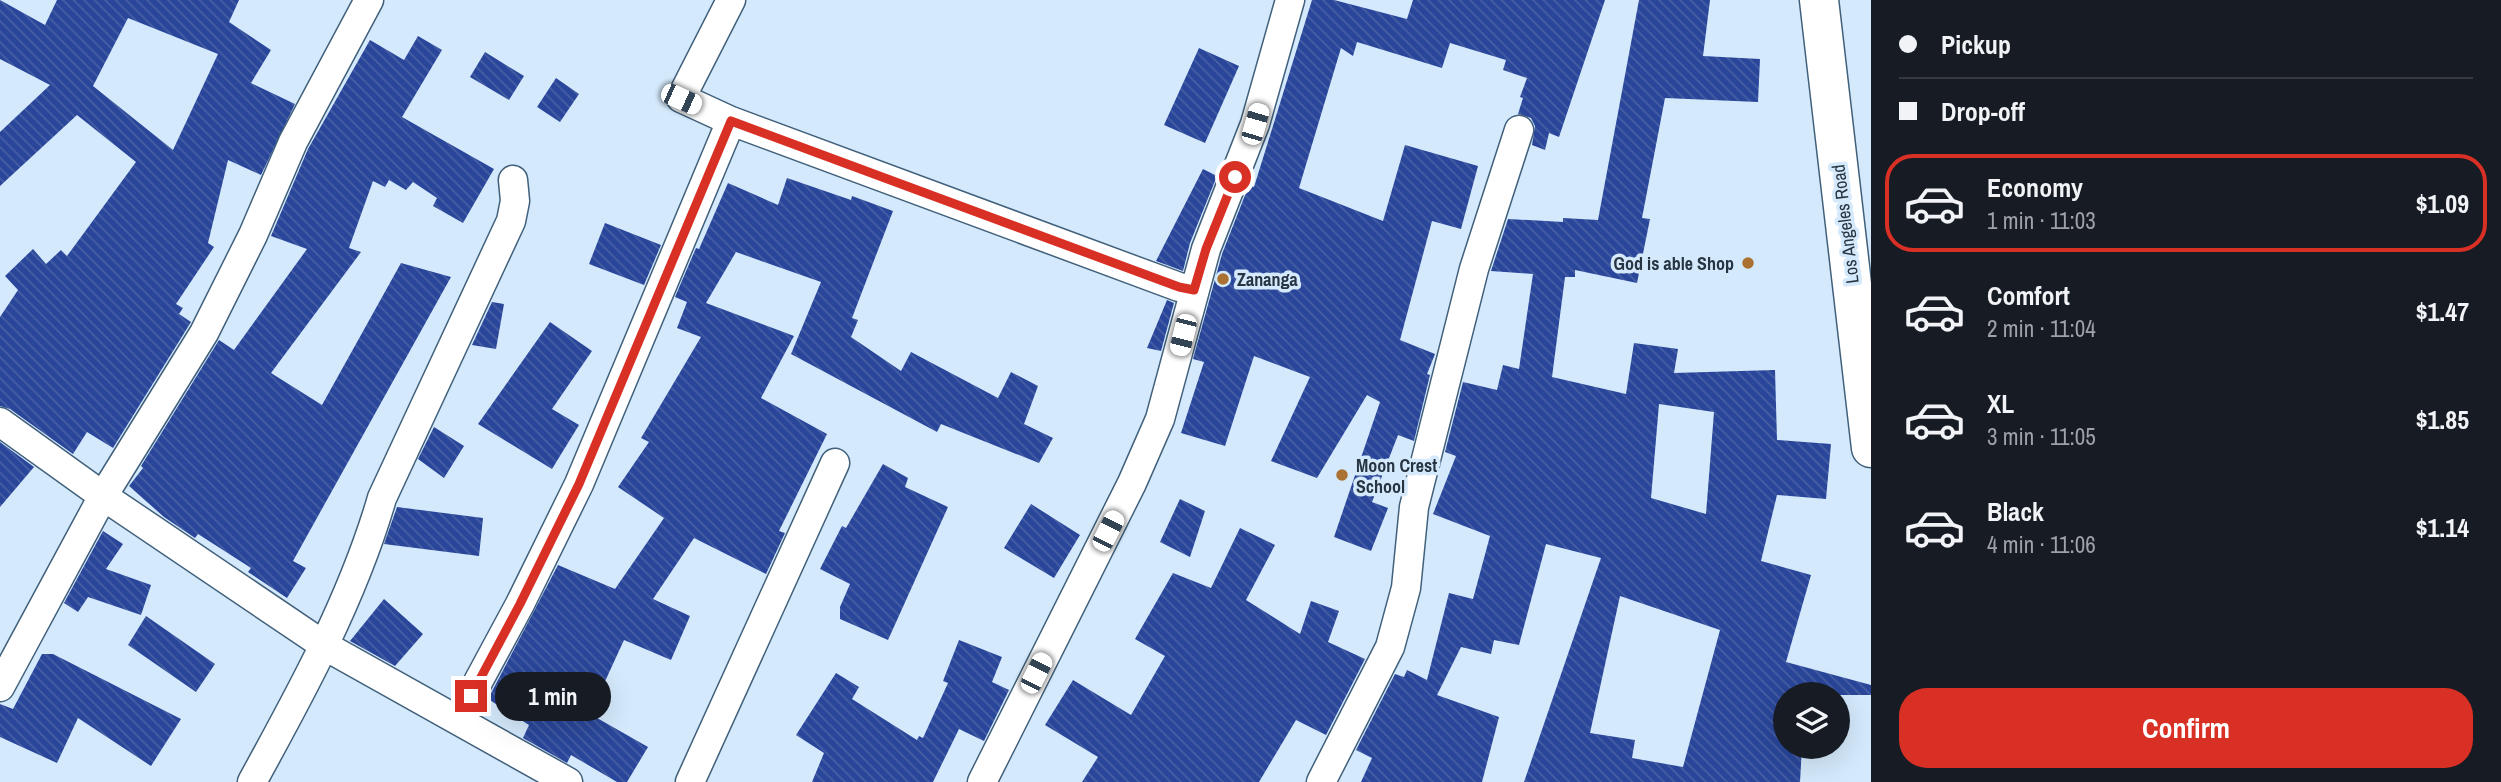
<!DOCTYPE html>
<meta charset="utf-8">
<style>
:root{--surface:#171b24;--page:#20242c;--text:#f1f3f6;--muted:#9ea1a6;--line:#363941;--accent:#d93025}
body{margin:0;font-family:"Archivo Narrow",sans-serif;background:var(--page);color:var(--text);height:100vh;display:flex;flex-direction:column;font-size:26px;white-space:nowrap}
*{box-sizing:border-box;margin:0}
p{font-size:23px;color:var(--muted)}
.icon{flex:none;width:38px;height:38px;fill:none;stroke:currentColor;stroke-width:2;stroke-linecap:round;stroke-linejoin:round}
.map{position:relative;flex:1;overflow:hidden}
.sheet{display:flex;flex-direction:column;background:var(--surface);width:630px}
.sheet>*{flex:none}
.banner{display:grid;align-content:center;height:154px;padding:0 28px;background:var(--surface)}
.tools{position:absolute;left:1773px;top:682px;display:grid;gap:14px}
.tools a{display:grid;place-items:center;width:77px;height:77px;border-radius:50%;background:var(--surface);box-shadow:0 7px 28px #0002;font-size:35px}
.end{position:absolute;width:32px;height:32px;margin:-16px;border:9px solid #d93025;background:#fff;box-shadow:0 0 0 4px #fff}
.from{border-radius:50%}
.bubble{position:absolute;height:49px;border-radius:24px;background:var(--surface);box-shadow:0 7px 28px #0002;font-size:23px;font-weight:700;line-height:49px;text-align:center}
.car{position:absolute;width:21px;height:42px;margin:-21px -10px;border-radius:9px;box-shadow:0 0 5px 2px #0007;background:linear-gradient(#fff 24%,#345 0 40%,#fff 0 76%,#345 0 86%,#fff 0)}
.banner b{display:flex;align-items:center;gap:24px;height:66px;font-size:26px}
.banner b+b{border-top:2px solid var(--line)}
.banner i{width:18px;height:18px;background:var(--text)}
ul{padding:0;list-style:none}
li{display:flex;align-items:center;gap:21px;height:98px;margin:0 14px 10px;padding:0 14px;border:4px solid transparent;border-radius:28px}
li div{flex:1}
li b{display:block;font-size:26px}
li em{font-style:normal;font-weight:700}
li.selected{border-color:var(--accent)}
li>.icon{width:63px;height:63px;stroke-width:1.5}
.action{display:flex;gap:14px;margin-top:auto;padding:14px 28px}
.action a{flex:1;height:80px;border-radius:28px;background:var(--accent);color:#fff;font-size:28px;font-weight:700;line-height:80px;text-align:center}
main{display:flex;flex:1;min-height:0}
.map>svg:first-child{display:block}
.building{fill:url(#building-back-hatch);fill-rule:evenodd}
.lines{fill:none;stroke-linecap:round;stroke-linejoin:round}
.street-casing{stroke:#40607b;stroke-width:31}
.secondary-casing{stroke:#40607b;stroke-width:41}
.street{stroke:#fff;stroke-width:28}
.secondary{stroke:#fff;stroke-width:38}
.route{stroke:#d93025;stroke-width:9}
.poi-dot{fill:#aa7130;stroke:#d4e9fc;stroke-width:2.5}
.labels{text-anchor:middle;dominant-baseline:central;stroke-width:7;stroke-linejoin:round;paint-order:stroke}
.street-label{font-size:18px;fill:#273542;stroke:#d4e9fc}
.poi-label{font-size:18px;font-weight:bold;fill:#273542;stroke:#d4e9fc;text-anchor:start}
</style>
<main>
<div class="map">
<svg width="1871" height="782" viewBox="0 0 1871 782">
<defs>
<pattern id="building-back-hatch" width="6" height="6" patternUnits="userSpaceOnUse" patternTransform="scale(1.75)"><rect width="6" height="6" fill="#29469a"/><path d="M-1 5l2 2M0 0l6 6M5-1l2 2" fill="none" stroke="#475fa3"/></pattern>
</defs>
<rect width="100%" height="100%" fill="#d4e9fc"/>
<path class="building" d="M 0,0 L 45,25 L 57,0 L 239,0 L 229,22 L 271,50 L 251,83 L 295,104 L 261,175 L 228,160 L 208,243 L 214,247 L 176,304 L 183,308 L 179,314 L 191,322 L 113,448 L 87,432 L 73,454 L 10,409 L 0,406 L 0,317 L 18,290 L 5,276 L 33,249 L 46,264 L 61,250 L 67,256 L 136,162 L 77,115 L 0,186 L 0,132 L 50,85 L 0,59 ZM 128,18 L 218,54 L 173,150 L 93,86 Z
M 1312,0 L 1334,0 L 1407,19 L 1413,0 L 1605,0 L 1559,137 L 1549,133 L 1545,150 L 1532,145 L 1535,126 L 1531,118 L 1518,114 L 1523,98 L 1520,97 L 1527,78 L 1503,70 L 1506,60 L 1450,43 L 1442,68 L 1357,42 L 1353,56 L 1341,48 L 1299,188 L 1383,221 L 1405,145 L 1478,166 L 1461,229 L 1432,221 L 1400,340 L 1435,354 L 1427,374 L 1430,375 L 1414,441 L 1398,435 L 1372,502 L 1388,508 L 1371,551 L 1334,537 L 1380,402 L 1367,395 L 1317,478 L 1271,461 L 1310,377 L 1254,356 L 1225,446 L 1181,433 L 1204,362 L 1193,359 L 1222,254 L 1249,185 L 1254,187 Z
M 1639,0 L 1710,0 L 1703,56 L 1760,59 L 1758,102 L 1665,98 L 1642,218 L 1650,219 L 1637,283 L 1575,270 L 1575,277 L 1565,277 L 1552,377 L 1626,394 L 1634,343 L 1678,349 L 1674,373 L 1775,370 L 1777,440 L 1831,444 L 1826,499 L 1777,495 L 1761,561 L 1811,575 L 1786,662 L 1871,685 L 1871,695 L 1785,695 L 1785,747 L 1802,747 L 1800,782 L 1524,782 L 1601,558 L 1546,544 L 1519,645 L 1494,640 L 1491,654 L 1461,647 L 1437,695 L 1499,717 L 1482,782 L 1361,782 L 1372,758 L 1356,750 L 1395,674 L 1404,677 L 1407,670 L 1427,680 L 1449,593 L 1473,599 L 1490,536 L 1433,514 L 1456,456 L 1445,452 L 1463,382 L 1497,390 L 1503,365 L 1519,369 L 1533,274 L 1491,271 L 1508,219 L 1563,222 L 1563,218 L 1598,220 ZM 1659,404 L 1714,412 L 1706,514 L 1651,498 ZM 1620,596 L 1720,630 L 1683,767 L 1632,758 L 1635,740 L 1590,733 Z
M 418,36 L 442,50 L 402,117 L 494,169 L 463,223 L 433,206 L 437,198 L 413,182 L 406,190 L 389,180 L 385,187 L 373,181 L 349,248 L 361,252 L 271,373 L 322,405 L 401,263 L 451,277 L 293,561 L 306,568 L 287,598 L 248,572 L 251,568 L 198,534 L 195,538 L 164,517 L 129,486 L 143,468 L 141,466 L 219,340 L 234,350 L 307,249 L 271,236 L 308,149 L 370,40 L 404,60 Z
M 1199,48 L 1239,66 L 1205,143 L 1164,125 Z
M 485,52 L 524,76 L 509,100 L 470,77 Z
M 556,78 L 579,94 L 560,122 L 537,107 Z
M 1203,169 L 1217,176 L 1190,243 L 1183,271 L 1156,261 Z
M 787,178 L 851,200 L 852,196 L 893,211 L 852,318 L 858,320 L 851,337 L 901,371 L 911,352 L 998,398 L 1011,372 L 1038,386 L 1024,424 L 1053,438 L 1039,463 L 941,424 L 937,432 L 791,354 L 821,282 L 736,252 L 706,303 L 794,336 L 761,398 L 827,434 L 779,531 L 785,533 L 766,574 L 694,538 L 653,599 L 690,616 L 671,660 L 624,640 L 590,714 L 648,747 L 627,782 L 617,782 L 571,755 L 567,763 L 523,738 L 529,725 L 488,699 L 558,565 L 615,589 L 664,518 L 618,487 L 649,442 L 641,438 L 701,337 L 677,328 L 687,302 L 675,297 L 696,248 L 699,249 L 728,183 L 778,205 Z
M 605,223 L 661,245 L 644,285 L 589,264 Z
M 1167,300 L 1174,303 L 1161,351 L 1147,348 Z
M 492,302 L 504,304 L 496,349 L 472,345 Z
M 550,322 L 592,351 L 552,409 L 579,425 L 552,469 L 478,424 Z
M 434,427 L 464,446 L 444,478 L 418,459 Z
M 0,442 L 34,467 L 0,507 Z
M 883,464 L 908,478 L 905,487 L 948,507 L 888,640 L 840,619 L 840,607 L 850,584 L 820,569 L 842,526 L 846,528 Z
M 1180,499 L 1205,511 L 1190,557 L 1160,542 Z
M 1031,504 L 1080,535 L 1054,578 L 1004,548 Z
M 397,507 L 483,518 L 479,556 L 384,544 Z
M 1240,528 L 1275,545 L 1246,600 L 1300,634 L 1311,601 L 1339,611 L 1328,642 L 1365,659 L 1326,735 L 1296,720 L 1259,782 L 1082,782 L 1098,757 L 1045,725 L 1073,680 L 1131,715 L 1165,656 L 1135,639 L 1173,573 L 1211,588 Z
M 103,531 L 123,544 L 106,569 L 151,585 L 141,615 L 88,597 L 78,612 L 64,603 Z
M 384,599 L 423,634 L 395,666 L 350,641 Z
M 146,616 L 215,664 L 196,692 L 128,645 Z
M 959,640 L 1002,657 L 992,682 L 1009,690 L 984,741 L 959,729 L 933,782 L 812,782 L 824,753 L 796,735 L 836,673 L 859,687 L 852,699 L 917,740 L 919,736 L 923,738 L 948,683 L 943,681 Z
M 42,654 L 53,654 L 181,719 L 151,766 L 78,718 L 57,763 L 0,737 L 0,704 L 13,709 Z"/>
<g class="lines">
<g class="street-casing">
<path id="street" d="M 731,0 L 681,98 L 731,121 L 1179,287 L 1194,290
M 0,422 L 103,496 L 325,646 L 568,782
M 0,687 L 103,496 L 204,333 L 253,235 L 293,142 L 369,0
M 458,719 L 520,604 L 579,484 L 731,121
M 252,782 C 302,691 353,598 382,498 L 511,221 L 515,201 L 513,180
M 690,782 L 835,463
M 982,782 L 1132,483 L 1160,419 L 1206,249 L 1255,124 L 1290,0
M 1321,782 L 1390,647 L 1406,588 L 1414,507 L 1474,269 L 1519,130"/>
</g>
<g class="secondary-casing">
<path id="secondary" d="M 1819,0 L 1871,448"/>
</g>
<use href="#street" class="street"/>
<use href="#secondary" class="secondary"/>
</g>
<g class="lines">
<path class="route" d="M 471,696 L 520,604 L 579,484 L 731,121 L 1179,287 L 1194,290 L 1206,249 L 1235,177"/>
</g>
<g class="poi-dot">
<circle cx="1748" cy="263" r="7"/>
<circle cx="1223" cy="279" r="7"/>
<circle cx="1342" cy="475" r="7"/>
</g>
<g class="labels">
<g class="street-label">
<text transform="translate(1845 224) rotate(-97)">Los Angeles Road</text>
</g>
<g class="poi-label">
<text x="1734" y="263" text-anchor="end">God is able Shop</text>
<text x="1237" y="279">Zananga</text>
<text x="1356" y="465">Moon Crest<tspan x="1356" dy="21">School</tspan></text>
</g>
</g>
</svg>
<div class="tools">
<a><svg class="icon" aria-label="layers" viewBox="0 0 24 24"><path d="M12 4l9 5-9 5-9-5zM3 14l9 5 9-5"/></svg></a>
</div>
<i class="end from" style="left:1235px;top:177px"></i>
<i class="end" style="left:471px;top:696px"></i>
<div class="bubble" style="left:495px;top:672px;width:116px">1 min</div>
<i class="car" style="left:681px;top:99px;rotate:114deg"></i>
<i class="car" style="left:1255px;top:124px;rotate:16deg"></i>
<i class="car" style="left:1183px;top:335px;rotate:194deg"></i>
<i class="car" style="left:1108px;top:531px;rotate:27deg"></i>
<i class="car" style="left:1036px;top:673px;rotate:27deg"></i>
</div>
<section class="sheet">
<div class="banner">
<b><i class="from"></i>Pickup</b>
<b><i></i>Drop-off</b>
</div>
<ul>
<li class="selected"><svg class="icon" aria-label="car" viewBox="0 0 24 24"><path d="M5 17H2v-5l4-1 3-4h7l3 4 3 1v5h-3M9 17h6M6 11h13"/><circle cx="7" cy="17" r="2"/><circle cx="17" cy="17" r="2"/></svg><div><b>Economy</b><p>1 min · 11:03</p></div><em>$1.09</em></li>
<li><svg class="icon" aria-label="car" viewBox="0 0 24 24"><path d="M5 17H2v-5l4-1 3-4h7l3 4 3 1v5h-3M9 17h6M6 11h13"/><circle cx="7" cy="17" r="2"/><circle cx="17" cy="17" r="2"/></svg><div><b>Comfort</b><p>2 min · 11:04</p></div><em>$1.47</em></li>
<li><svg class="icon" aria-label="car" viewBox="0 0 24 24"><path d="M5 17H2v-5l4-1 3-4h7l3 4 3 1v5h-3M9 17h6M6 11h13"/><circle cx="7" cy="17" r="2"/><circle cx="17" cy="17" r="2"/></svg><div><b>XL</b><p>3 min · 11:05</p></div><em>$1.85</em></li>
<li><svg class="icon" aria-label="car" viewBox="0 0 24 24"><path d="M5 17H2v-5l4-1 3-4h7l3 4 3 1v5h-3M9 17h6M6 11h13"/><circle cx="7" cy="17" r="2"/><circle cx="17" cy="17" r="2"/></svg><div><b>Black</b><p>4 min · 11:06</p></div><em>$1.14</em></li>
</ul>
<div class="action"><a>Confirm</a></div>
</section>
</main>
